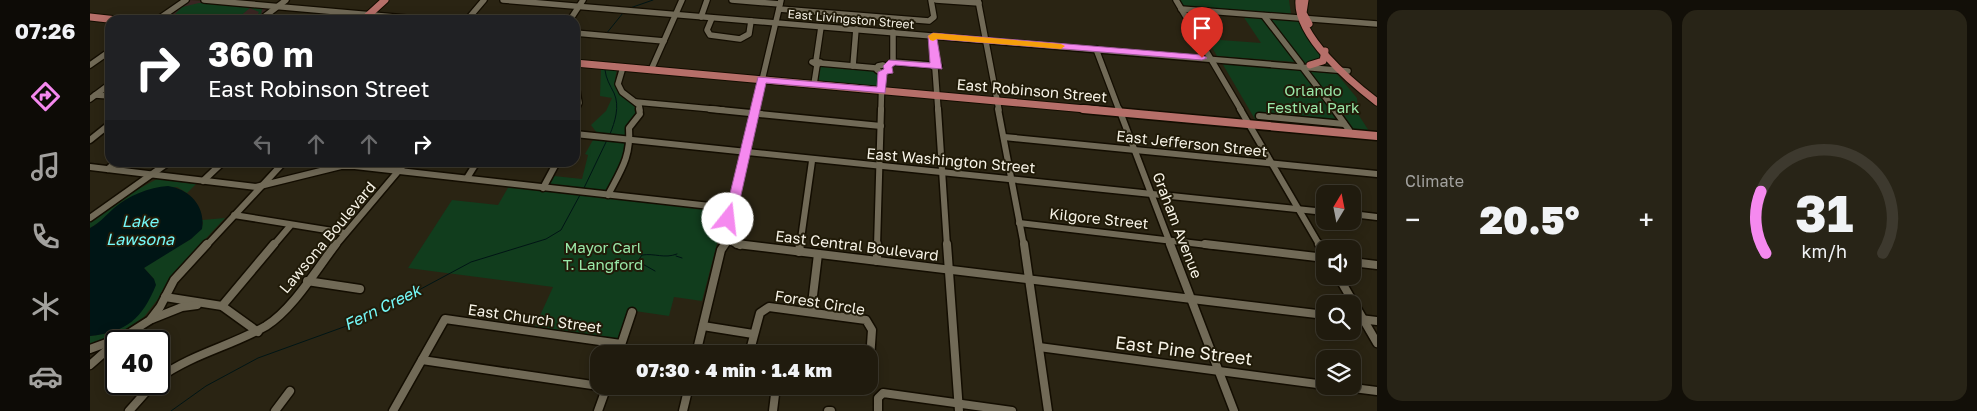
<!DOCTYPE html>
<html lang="en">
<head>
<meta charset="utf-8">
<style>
	:root { --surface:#201b0e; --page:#282417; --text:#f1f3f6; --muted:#a2a19e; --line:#3d392e; --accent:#f589ef }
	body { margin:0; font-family:"Golos Text",sans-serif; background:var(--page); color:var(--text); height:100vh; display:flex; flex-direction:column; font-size:19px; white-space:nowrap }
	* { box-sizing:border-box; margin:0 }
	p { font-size:16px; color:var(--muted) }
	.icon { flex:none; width:28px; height:28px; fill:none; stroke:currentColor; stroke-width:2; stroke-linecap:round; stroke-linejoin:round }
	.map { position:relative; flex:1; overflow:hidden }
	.side { display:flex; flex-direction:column; gap:10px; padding:10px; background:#120f08; width:600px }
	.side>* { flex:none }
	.banner { position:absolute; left:15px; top:15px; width:475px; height:152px; border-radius:15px; box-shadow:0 2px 12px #0003,0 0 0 1px var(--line); background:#202124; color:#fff; overflow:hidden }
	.needle { width:32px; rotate:10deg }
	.tools { position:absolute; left:1226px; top:185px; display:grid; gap:10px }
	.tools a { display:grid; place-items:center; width:45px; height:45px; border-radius:10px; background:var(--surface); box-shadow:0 2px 12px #0003,0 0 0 1px var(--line); font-size:25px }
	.speed { position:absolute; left:15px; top:330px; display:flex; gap:10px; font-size:25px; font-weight:700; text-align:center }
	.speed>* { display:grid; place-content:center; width:65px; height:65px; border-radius:50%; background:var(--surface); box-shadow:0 2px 12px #0003,0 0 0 1px var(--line); line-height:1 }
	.speed .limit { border:2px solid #111; border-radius:8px; background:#fff; color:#111 }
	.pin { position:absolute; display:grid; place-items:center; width:42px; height:42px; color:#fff; margin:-51px -21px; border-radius:50% 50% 50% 0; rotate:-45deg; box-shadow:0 0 5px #0007 }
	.pin .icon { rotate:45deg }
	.me { position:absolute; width:55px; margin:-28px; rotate:16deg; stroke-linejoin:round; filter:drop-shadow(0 0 4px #0008) }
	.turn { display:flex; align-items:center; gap:18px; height:105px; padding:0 20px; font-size:22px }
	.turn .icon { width:65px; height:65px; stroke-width:2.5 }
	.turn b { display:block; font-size:35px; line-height:42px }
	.lanes { display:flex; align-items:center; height:48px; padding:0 20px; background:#0003; justify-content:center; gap:25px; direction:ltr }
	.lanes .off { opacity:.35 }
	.big { font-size:38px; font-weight:800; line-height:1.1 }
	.side .card { flex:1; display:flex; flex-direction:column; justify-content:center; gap:8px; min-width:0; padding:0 18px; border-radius:15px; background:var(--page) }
	.side .dial { align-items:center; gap:0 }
	.dial svg { height:130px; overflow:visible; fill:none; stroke:var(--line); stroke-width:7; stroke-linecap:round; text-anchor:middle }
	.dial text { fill:var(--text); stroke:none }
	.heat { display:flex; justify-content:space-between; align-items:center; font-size:28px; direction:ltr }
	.side .tiles { flex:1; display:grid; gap:10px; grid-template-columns:repeat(2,1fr) }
	.trip { position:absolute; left:500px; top:345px; width:288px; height:50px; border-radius:15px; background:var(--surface); box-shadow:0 2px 12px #0003,0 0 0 1px var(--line); font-weight:800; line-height:50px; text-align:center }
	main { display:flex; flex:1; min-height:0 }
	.tab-bar { display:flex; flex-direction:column; width:90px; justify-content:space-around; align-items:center; background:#0d0b06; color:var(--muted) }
	.tab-bar .icon { width:35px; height:35px }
	.tab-bar .selected { color:var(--accent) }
	.tab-bar b { font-size:22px; color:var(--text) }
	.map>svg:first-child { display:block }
</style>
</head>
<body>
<main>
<nav class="tab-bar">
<b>07:26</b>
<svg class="icon selected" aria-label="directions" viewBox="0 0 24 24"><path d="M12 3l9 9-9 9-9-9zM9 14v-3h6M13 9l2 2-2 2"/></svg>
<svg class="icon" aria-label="music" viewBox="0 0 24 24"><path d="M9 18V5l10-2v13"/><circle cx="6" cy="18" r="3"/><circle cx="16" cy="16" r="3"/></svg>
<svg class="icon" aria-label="phone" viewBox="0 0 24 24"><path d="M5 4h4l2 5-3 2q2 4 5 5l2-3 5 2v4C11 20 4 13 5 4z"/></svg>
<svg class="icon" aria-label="climate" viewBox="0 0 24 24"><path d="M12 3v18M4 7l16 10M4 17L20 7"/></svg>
<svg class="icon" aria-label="car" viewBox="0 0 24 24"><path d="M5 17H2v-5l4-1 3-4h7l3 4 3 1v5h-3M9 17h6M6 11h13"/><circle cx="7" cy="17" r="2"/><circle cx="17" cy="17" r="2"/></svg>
</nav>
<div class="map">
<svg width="1287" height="411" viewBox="0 0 1287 411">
	<rect width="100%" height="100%" fill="#2a2413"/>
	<polygon fill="#3a2623" points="100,0 181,7 183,8 168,20 69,20"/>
	<g fill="#113d1d">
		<polygon points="1090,0 1199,0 1201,14 1093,6"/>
		<path d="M109,3H114L178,8L172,9L171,15L159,20L167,16L169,12L160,8C155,12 149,18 143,20C134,23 91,21 84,15L92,7Z"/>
		<polygon points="1153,16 1172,18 1205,62 1127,56 1117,39 1171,43"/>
		<polygon points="1178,18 1208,20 1233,51 1234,56 1221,64 1211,62"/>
		<polygon points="1132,63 1247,74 1267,98 1268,114 1279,131 1166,121"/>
		<polygon points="728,65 783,69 790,74 788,74 789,86 788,88 727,81"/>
		<path d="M511,68L527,69C520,96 536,92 547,110L536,132L537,144L531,164L515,191L459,184L464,176L492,179L498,155L495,154L507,133L501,125L516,111L522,98L510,96Z"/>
		<polygon points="67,179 106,184 97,193 87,187 50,194 33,201 13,220 0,228 0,221 35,196"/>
		<polygon points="419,186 628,211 634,217 612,301 584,297 579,316 538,310 527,340 444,329 463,287 318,268 362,200 408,205"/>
		<polygon points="135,218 79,278 68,299 54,317 29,334 0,346 0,336 20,333 64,279 54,268 57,264 101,239 113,224 112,220"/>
	</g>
	<path fill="#001515" d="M78,186C99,189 116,206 112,229L101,239L54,268L64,279L66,285C52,319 37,332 0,336V228C10,223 16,215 24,208C38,196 59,187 78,186Z"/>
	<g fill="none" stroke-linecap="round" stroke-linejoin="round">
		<g stroke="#001515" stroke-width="1">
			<polyline points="540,8 563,0"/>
			<polyline points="516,34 533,13"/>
			<path d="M515,70C516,79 520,85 524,93C530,106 525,122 520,134"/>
			<polyline points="494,188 517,140"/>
			<polyline points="586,256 592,258"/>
			<polyline points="549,262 565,271"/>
			<path d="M537,267L543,268L552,255C565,253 574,259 587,254"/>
			<polyline points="81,411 116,386 168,358 273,320 381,262 456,239 471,230 490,195"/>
		</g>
		<defs>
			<g id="minor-far2">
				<polyline points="114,0 339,20"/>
				<polyline points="413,0 1258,71"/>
				<polyline points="642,0 690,4"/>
				<polyline points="846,0 889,3"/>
				<polyline points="888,0 909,110"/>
				<polyline points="1086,0 1151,110"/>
				<polyline points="689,9 839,21 844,17 841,0"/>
				<polyline points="1091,9 1287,24"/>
				<polyline points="1174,16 1211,64"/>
				<polyline points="611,17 617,0"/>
				<polyline points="622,18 617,30 620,35 650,39 659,34 661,21"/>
				<polyline points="67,20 96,0"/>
				<polyline points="170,20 196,0"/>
				<polyline points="377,20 394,0"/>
				<polyline points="480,20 493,0"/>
				<polyline points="485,33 574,41"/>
				<polyline points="843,36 845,63"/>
				<polyline points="1006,49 1029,110"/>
				<polyline points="726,61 731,27"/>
				<polygon points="722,62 730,62 727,65"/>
				<polyline points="803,62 841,65"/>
				<polyline points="730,63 786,68"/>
				<polyline points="0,65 20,51"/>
				<polygon points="793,65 799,67 799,71 792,73 787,70 788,66"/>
				<polyline points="763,66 766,29"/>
				<polyline points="797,66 803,62 803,32"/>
				<polyline points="533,67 528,84 532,92 549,105 550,110"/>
				<polyline points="1213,68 1245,110"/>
				<polyline points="561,70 592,0"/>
				<polyline points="485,78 489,103 486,110"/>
				<polyline points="724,84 727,65"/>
				<polyline points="5,95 20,96"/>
				<polyline points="0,99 20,84"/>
				<polyline points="546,102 633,110"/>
				<polyline points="665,110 691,0"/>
				<polyline points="791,110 792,73"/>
				<polyline points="848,110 845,68 841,65 845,63 849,66"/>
			</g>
			<g id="minor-far1">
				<polyline points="620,109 791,126"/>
				<polyline points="848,109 857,246"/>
				<polyline points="908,109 934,246"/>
				<polyline points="1029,109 1081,246"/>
				<polyline points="1150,109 1230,246"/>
				<polyline points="1244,109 1259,130"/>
				<polyline points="485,112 486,109"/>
				<polyline points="1169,116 1254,124"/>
				<polyline points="485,134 1235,212"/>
				<polyline points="914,137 1287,174"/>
				<polyline points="0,140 20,124"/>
				<polyline points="0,167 166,187 251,166 265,166 629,207 638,215 636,231 638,240 650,246"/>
				<polyline points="18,169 26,162"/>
				<polyline points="377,178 387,162"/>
				<polyline points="113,181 133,162"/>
				<polyline points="453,188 467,162"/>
				<path d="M518,195C531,170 541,157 539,128L550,114L549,109"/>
				<polyline points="636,212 643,203 665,109"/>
				<polyline points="1262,214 1287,217"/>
				<polyline points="144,215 255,233"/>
				<polyline points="0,218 79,162"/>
				<polyline points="929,223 1126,246"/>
				<polyline points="116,246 194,162"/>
				<polyline points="183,246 200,226"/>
				<polyline points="245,246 316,162"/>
				<polyline points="634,246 638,240"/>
				<polyline points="710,246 722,161"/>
				<polyline points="787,246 791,109"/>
			</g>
			<g id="minor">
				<polyline points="647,244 1235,315"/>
				<polyline points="857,244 869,411"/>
				<polyline points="934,244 958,411"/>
				<polyline points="1080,244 1144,411"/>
				<polyline points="1115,244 1235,258"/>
				<polyline points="1229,244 1235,254"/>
				<polyline points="709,252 710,244"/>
				<polyline points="787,261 787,244"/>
				<polyline points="1262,262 1287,265"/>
				<polyline points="1248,276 1287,343"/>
				<polyline points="217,281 270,289"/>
				<polyline points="75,297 132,306 168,332"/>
				<polyline points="132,306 184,244"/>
				<polyline points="721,312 728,254"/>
				<polyline points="1262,318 1287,321"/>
				<polyline points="62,319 92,307 107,305"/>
				<polyline points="613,326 663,334"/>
				<polyline points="27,341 60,320 70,307 84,280 117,244"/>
				<polyline points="949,347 1235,385"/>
				<polyline points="0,349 30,338"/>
				<polyline points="528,354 542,312"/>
				<polyline points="606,354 631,250 635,244"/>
				<polyline points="659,354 670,313 679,307 776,320 782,330 779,374"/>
				<polyline points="332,360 509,386"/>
				<polyline points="0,365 26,342"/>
				<path d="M69,378C102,354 141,346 176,326C203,309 226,270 246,244"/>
				<polyline points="1248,386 1287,391"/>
				<polyline points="39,411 63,384"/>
				<polyline points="185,411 200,391"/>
				<polyline points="303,411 355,319 531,344"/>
				<polyline points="508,411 517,386"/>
				<polyline points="593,411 599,386"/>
				<polyline points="683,411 686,386"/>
				<polyline points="738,411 741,411"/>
				<polyline points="788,411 788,398 793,393 922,411"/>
			</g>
			<g id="major-far1">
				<path d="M1209,0C1206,36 1261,82 1287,102"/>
				<polyline points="1215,0 1213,13 1219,24"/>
				<polyline points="0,17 27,20"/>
				<polyline points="273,20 295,0"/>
				<polyline points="485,63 1007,110"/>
				<polyline points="1220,65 1233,61 1235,51"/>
			</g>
			<polyline id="major" points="993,109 1287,136"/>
		</defs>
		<use href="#minor-far2" stroke="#130d01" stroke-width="8"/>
		<use href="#minor-far1" stroke="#130d01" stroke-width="9"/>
		<use href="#minor" stroke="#130d01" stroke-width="11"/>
		<use href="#major-far1" stroke="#130d01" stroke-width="9"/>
		<use href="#major" stroke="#130d01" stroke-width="11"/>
		<use href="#minor-far2" stroke="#716a57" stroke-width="5.5"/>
		<use href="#minor-far1" stroke="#716a57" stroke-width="6"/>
		<use href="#minor" stroke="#716a57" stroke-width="8"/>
		<use href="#major-far1" stroke="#b66f69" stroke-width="7"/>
		<use href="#major" stroke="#b66f69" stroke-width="8"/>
	</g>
	<polygon fill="#f589ef" stroke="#9f599b" points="843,33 1112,55 1117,58 1112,60 847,39 852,69 805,65 802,67 803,73 797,74 795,93 676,83 649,204 642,212 644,219 642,222 634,222 630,212 638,202 668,77 787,87 788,72 794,69 793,66 799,60 840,63 838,36"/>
	<polygon fill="#f59e0b" points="843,33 971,44 975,46 971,49 847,39 843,41 840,40 838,36"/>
	<g text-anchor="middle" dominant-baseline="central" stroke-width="4" stroke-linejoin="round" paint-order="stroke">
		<g font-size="12" fill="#f7f3e7" stroke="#211b09">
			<text transform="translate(761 19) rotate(5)">East Livingston Street</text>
		</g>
		<g font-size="15" fill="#f7f3e7" stroke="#211b09">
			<text transform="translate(942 90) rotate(5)">East Robinson Street</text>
			<text transform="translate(1102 143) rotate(6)">East Jefferson Street</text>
			<text transform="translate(861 160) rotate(5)">East Washington Street</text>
			<text transform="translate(1009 218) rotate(6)">Kilgore Street</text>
			<text transform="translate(1088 225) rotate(69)">Graham Avenue</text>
			<text transform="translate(237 237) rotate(-50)">Lawsona Boulevard</text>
			<text transform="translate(767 245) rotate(7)">East Central Boulevard</text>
			<text transform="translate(730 302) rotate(9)">Forest Circle</text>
			<text transform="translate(445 318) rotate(8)">East Church Street</text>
		</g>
		<g font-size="15" fill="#9ae8a8" stroke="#211b09">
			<text x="1223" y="90">Orlando<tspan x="1223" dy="17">Festival Park</tspan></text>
			<text x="513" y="247">Mayor Carl<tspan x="513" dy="17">T. Langford</tspan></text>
		</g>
		<g font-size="16" font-style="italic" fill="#75f9f9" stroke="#211b09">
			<text x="50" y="221">Lake<tspan x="50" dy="18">Lawsona</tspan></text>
			<text transform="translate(292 307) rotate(-26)">Fern Creek</text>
		</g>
		<g font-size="18" fill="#f7f3e7" stroke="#211b09">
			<text transform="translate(1094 350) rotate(7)">East Pine Street</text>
		</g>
	</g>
</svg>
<div class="tools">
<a><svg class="needle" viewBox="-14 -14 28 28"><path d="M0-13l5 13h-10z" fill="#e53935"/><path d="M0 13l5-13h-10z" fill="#a2a19e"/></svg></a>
<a><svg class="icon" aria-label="sound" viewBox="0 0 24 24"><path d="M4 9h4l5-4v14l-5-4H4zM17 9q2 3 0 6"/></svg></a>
<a><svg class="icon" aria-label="search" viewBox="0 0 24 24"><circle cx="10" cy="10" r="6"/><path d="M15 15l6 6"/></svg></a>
<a><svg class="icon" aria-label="layers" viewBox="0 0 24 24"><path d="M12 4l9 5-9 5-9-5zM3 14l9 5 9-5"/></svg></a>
</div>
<div class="speed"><div class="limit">40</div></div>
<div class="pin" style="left:1112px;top:58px;background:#d93025"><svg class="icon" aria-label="arrive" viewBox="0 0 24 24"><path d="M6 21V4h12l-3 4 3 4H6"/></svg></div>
<svg class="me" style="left:638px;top:219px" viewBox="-20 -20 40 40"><circle r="19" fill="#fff"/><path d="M0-13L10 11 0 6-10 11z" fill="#f589ef"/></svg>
<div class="trip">07:30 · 4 min · 1.4 km</div>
<div class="banner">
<div class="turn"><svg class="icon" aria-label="right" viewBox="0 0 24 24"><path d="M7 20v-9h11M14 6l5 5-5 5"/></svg><div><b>360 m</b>East Robinson Street</div></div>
<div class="lanes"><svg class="icon off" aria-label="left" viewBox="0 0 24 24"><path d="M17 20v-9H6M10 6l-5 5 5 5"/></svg><svg class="icon off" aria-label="ahead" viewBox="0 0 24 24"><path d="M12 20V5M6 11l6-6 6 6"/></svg><svg class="icon off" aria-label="ahead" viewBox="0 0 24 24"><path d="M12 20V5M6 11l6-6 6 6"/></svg><svg class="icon" aria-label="right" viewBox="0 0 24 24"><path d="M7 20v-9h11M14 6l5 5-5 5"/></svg></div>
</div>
</div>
<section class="side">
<div class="tiles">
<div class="card"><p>Climate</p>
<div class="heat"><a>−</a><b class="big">20.5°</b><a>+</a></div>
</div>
<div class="card dial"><svg viewBox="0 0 100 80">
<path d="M14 69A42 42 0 1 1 86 69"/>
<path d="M14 69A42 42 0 0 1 11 31" stroke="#f589ef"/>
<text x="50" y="56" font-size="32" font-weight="700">31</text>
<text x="50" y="72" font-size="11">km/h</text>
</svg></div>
</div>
</section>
</main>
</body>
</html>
